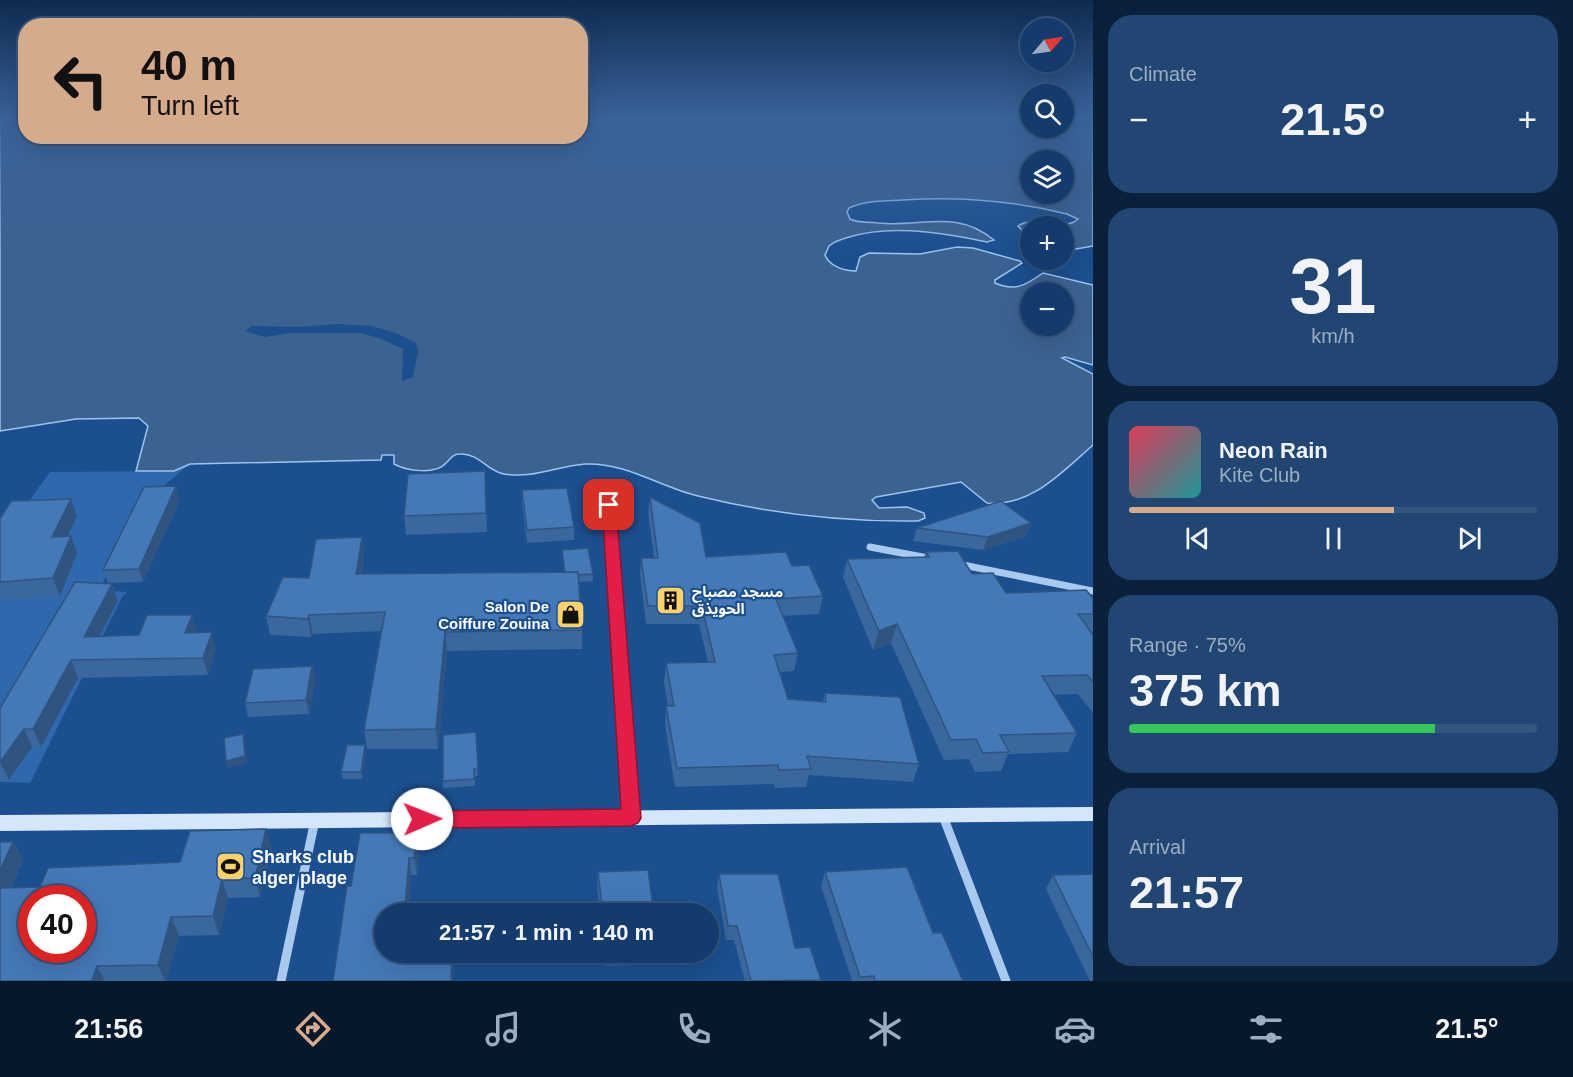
<!DOCTYPE html>
<html lang="en">
<head>
<meta charset="utf-8">
<style>
	:root { --surface:#143b6b; --page:#214673; --text:#f1f3f6; --muted:#9dadc1; --line:#33557e; --accent:#d6ab8b }
	body { margin:0; font-family:Helvetica,"Noto Sans Arabic",sans-serif; background:var(--page); color:var(--text); height:100vh; display:flex; flex-direction:column; font-size:22px; white-space:nowrap }
	* { box-sizing:border-box; margin:0 }
	p { font-size:20px; color:var(--muted) }
	.icon { flex:none; width:33px; height:33px; fill:none; stroke:currentColor; stroke-width:2; stroke-linecap:round; stroke-linejoin:round }
	.map { position:relative; flex:1; overflow:hidden }
	.side { display:flex; flex-direction:column; gap:15px; padding:15px; background:#0b203b; width:480px }
	.side>* { flex:none }
	.top-card { position:absolute; left:18px; top:18px; width:570px; height:126px; border-radius:24px; box-shadow:0 6px 24px #0002,0 0 0 2px var(--line); background:#d6ab8b; color:#111; overflow:hidden }
	.needle { width:39px; rotate:61deg }
	.controls { position:absolute; left:1020px; top:18px; display:grid; gap:12px }
	.controls a { display:grid; place-items:center; width:54px; height:54px; border-radius:50%; background:var(--surface); box-shadow:0 6px 24px #0002,0 0 0 2px var(--line); font-size:30px }
	.speed { position:absolute; left:18px; top:885px; display:flex; gap:12px; font-size:30px; font-weight:700; text-align:center }
	.speed>* { display:grid; place-content:center; width:78px; height:78px; border-radius:50%; background:var(--surface); box-shadow:0 6px 24px #0002,0 0 0 2px var(--line); line-height:1 }
	.speed .limit { border:9px solid #d22; background:#fff; color:#111 }
	.pin { position:absolute; display:grid; place-items:center; width:51px; height:51px; color:#fff; margin:-26px; border-radius:12px; box-shadow:0 3px 9px #0006 }
	.me { position:absolute; width:66px; margin:-33px; rotate:89deg; stroke-linejoin:round; filter:drop-shadow(0 0 4px #0008) }
	.turn { display:flex; align-items:center; gap:21px; height:126px; padding:0 24px; font-size:27px }
	.turn .icon { width:78px; height:78px; stroke-width:2.5 }
	.turn b { display:block; font-size:42px; line-height:51px }
	.big { font-size:45px; font-weight:800; line-height:1.1 }
	.side .widget { flex:1; display:flex; flex-direction:column; justify-content:center; gap:9px; min-width:0; padding:0 21px; border-radius:24px; background:var(--page) }
	.side .dial { align-items:center; gap:0 }
	.dial b { font-size:78px; line-height:1 }
	.song { display:flex; align-items:center; gap:18px }
	.cover { width:72px; height:72px; border-radius:9px; background:linear-gradient(135deg,hsl(350 70% 55%),hsl(180 70% 35%)) }
	.played { height:6px; border-radius:3px; background:linear-gradient(90deg,var(--accent) 65%,var(--line) 65%) }
	.keys { display:flex; justify-content:space-around; direction:ltr }
	.heat { display:flex; justify-content:space-between; align-items:center; font-size:33px; direction:ltr }
	.charge { height:9px; border-radius:4px; background:linear-gradient(90deg,#34c759 75%,var(--line) 0) }
	.trip { position:absolute; left:374px; top:903px; width:345px; height:60px; border-radius:30px; background:var(--surface); box-shadow:0 6px 24px #0002,0 0 0 2px var(--line); font-weight:800; line-height:60px; text-align:center }
	.tabs { display:flex; height:96px; justify-content:space-around; align-items:center; background:#08182b; color:var(--muted) }
	.tabs .icon { width:42px; height:42px }
	.tabs .selected { color:var(--accent) }
	.tabs b { font-size:27px; color:var(--text) }
	main { display:flex; flex:1; min-height:0 }
	.map>svg:first-child { display:block }
</style>
</head>
<body>
<main>
<div class="map">
<svg width="1093" height="981" viewBox="0 0 1093 981">
	<rect width="100%" height="100%" fill="#1b4f8f"/>
	<polygon fill="#2e69ad" points="190,464 145,501 99,590 127,592 122,597 30,783 0,782 0,541 50,472 174,471"/>
	<path fill="#3c6290" stroke="#9cc4f0" stroke-width="1.5" fill-rule="evenodd" d="M0,118H25L26,136H580L581,118H1030V128H1064V118H1093V246L1064,251V226H1030V239L1018,226C1035,214 1063,233 1078,219L1067,214C1011,200 960,196 903,200C884,201 866,200 849,208L847,212L850,219C860,224 868,221 878,223C921,228 955,208 994,240L987,242C939,232 882,222 835,242L829,246L825,255C829,266 844,271 856,271L860,257L869,253L920,254L957,247L973,248L1020,261L1022,263L995,280V283C1015,292 1026,285 1043,273L1093,285V365L1065,357L1062,358L1093,374V445C1062,472 1031,507 987,503L961,482L876,497L872,500L879,508L907,507L924,513L925,518L918,521C844,522 771,514 698,496C660,487 625,462 585,464C557,466 533,479 504,474C487,471 479,453 460,454C452,454 452,458 446,463C436,475 406,471 394,464V455H382L381,460L190,464L174,471H136L148,426L139,418L76,419L0,431ZM1030,160H1064V194H1030ZM1030,292H1064V326H1030Z"/>
	<polygon fill="#1b4f8f" points="337,324 371,326 396,333 416,343 418,352 413,377 402,381 403,349 379,338 360,333 291,333 265,337 245,331 252,326 298,327"/>
	<g fill="none" stroke-linecap="round" stroke-linejoin="round">
		<g stroke="#a9c9ee" stroke-width="7">
			<polyline points="609,505 624,714"/>
			<polyline points="870,547 928,558"/>
			<polyline points="958,564 1093,591"/>
		</g>
		<g stroke="#a9c9ee" stroke-width="9">
			<polyline points="624,713 631,818"/>
			<polyline points="943,816 1006,981"/>
			<polyline points="281,981 315,820"/>
		</g>
		<polygon fill="#d6e6fa" fill-rule="evenodd" points="1093,807 1093,821 0,831 0,815"/>
	</g>
	<g fill="#3a679d">
		<polygon points="485,471 487,532 406,535 404,516"/>
		<polygon points="522,490 574,527 574,540 527,543 522,503"/>
		<polygon points="650,497 706,557 792,566 823,596 819,614 783,616 798,653 794,671 780,672 788,699 823,701 825,693 919,764 913,782 809,775 806,787 775,788 774,784 675,787 665,725 666,706 668,706 664,682 666,663 708,662 699,624 646,624 640,575 641,558 654,558 648,514"/>
		<polygon points="180,499 143,582 108,583 103,570"/>
		<polygon points="77,516 68,536 71,536 77,553 60,596 0,600 0,519"/>
		<polygon points="1031,523 1026,536 983,550 913,541 917,528"/>
		<polygon points="362,537 364,555 362,574 564,572 562,550 593,574 593,581 579,582 582,630 582,649 447,651 438,749 367,749 364,730 382,631 313,634 311,637 270,635 266,616 309,578"/>
		<polygon points="926,552 972,574 1006,593 1093,598 1093,632 1091,632 1093,635 1093,713 1078,694 1053,695 1077,733 1068,752 1008,754 1001,771 975,772 969,759 944,760 891,643 873,650 843,577 847,559 924,557"/>
		<polygon points="112,584 118,601 100,636 139,635 192,615 197,633 216,649 208,675 78,678 41,747 32,747 9,780 0,779 0,708"/>
		<polygon points="312,666 315,680 309,714 248,717 245,703"/>
		<polygon points="476,732 478,776 475,776 475,786 443,788 443,781"/>
		<polygon points="366,752 362,779 343,779 341,772"/>
		<polygon points="360,833 417,833 419,850 417,875 411,875 409,908 454,906 455,914 384,914 384,952 454,952 453,981 333,981 347,886 351,886"/>
		<polygon points="13,842 23,860 11,888 40,887 180,862 272,848 260,897 228,898 219,935 179,936 166,981 0,981"/>
		<polygon points="598,872 654,914 600,914 597,886"/>
		<polygon points="825,872 933,933 963,981 852,981 821,886"/>
		<polygon points="719,874 795,948 821,981 745,981 734,940 726,940 717,888"/>
		<polygon points="1093,874 1093,981 1090,981 1046,889 1053,875"/>
		<polygon points="604,952 659,952 657,964 606,966"/>
	</g>
	<g fill="#305480">
		<polygon points="176,486 180,499 143,582 139,569"/>
		<polygon points="71,499 77,516 59,555 52,537"/>
		<polygon points="1031,523 1026,536 983,550 988,537"/>
		<polygon points="71,536 77,553 60,596 53,578"/>
		<polygon points="362,537 364,555 359,593 356,574"/>
		<polygon points="112,584 118,601 90,654 84,637"/>
		<polygon points="192,615 197,632 190,650 185,633"/>
		<polygon points="309,615 313,634 311,637 308,619"/>
		<polygon points="897,624 891,643 873,650 879,631"/>
		<polygon points="212,632 216,649 208,675 203,658"/>
		<polygon points="445,632 447,651 438,749 436,729"/>
		<polygon points="71,660 78,678 41,747 33,729"/>
		<polygon points="312,666 315,680 309,714 306,700"/>
		<polygon points="24,729 32,747 9,780 0,762"/>
		<polygon points="243,734 245,741 247,763 228,768 226,761"/>
		<polygon points="365,745 366,752 362,779 361,772"/>
		<polygon points="266,829 272,848 260,897 255,878"/>
		<polygon points="417,833 419,850 417,875 414,858"/>
		<polygon points="13,842 23,860 2,907 0,903 0,870"/>
		<polygon points="409,858 411,875 409,914 405,908"/>
		<polygon points="222,879 228,898 219,935 213,916"/>
		<polygon points="171,917 179,936 166,981 165,981 158,965"/>
		<polygon points="452,952 454,952 453,981 451,981"/>
		<polygon points="97,966 105,981 92,981"/>
	</g>
	<g fill="#4478b7" stroke="#305480" stroke-width="1.5" fill-rule="evenodd">
		<polygon points="485,471 486,513 404,516 408,474"/>
		<polygon points="176,486 139,569 103,570 144,487"/>
		<polygon points="567,488 574,527 527,530 522,490"/>
		<polygon points="650,497 700,523 706,557 786,552 792,566 809,565 823,596 776,599 798,653 774,655 788,699 826,702 825,693 900,697 919,764 807,756 811,769 779,770 778,765 677,768 666,706 674,706 666,663 715,662 702,606 648,606 641,558 658,558"/>
		<polygon points="71,499 52,537 71,536 53,578 0,582 0,519 11,501"/>
		<polygon points="1001,501 1031,523 988,537 917,528"/>
		<polygon points="362,537 356,574 578,572 582,630 445,632 436,729 364,730 385,612 309,615 308,619 266,616 283,577 309,578 316,539"/>
		<polygon points="588,548 593,574 579,575 578,572 565,572 562,550"/>
		<polygon points="958,551 972,574 993,573 1006,593 1086,590 1093,598 1093,614 1078,614 1093,635 1093,682 1087,675 1042,676 1077,733 1000,735 1009,752 983,753 976,739 951,740 897,624 879,631 847,559 929,557 926,552"/>
		<polygon points="75,582 112,584 84,637 139,635 147,615 192,615 185,633 212,632 203,658 71,660 33,729 24,729 0,762 0,708"/>
		<polygon points="312,666 306,700 245,703 253,669"/>
		<polygon points="476,732 478,769 474,769 474,779 443,781 443,735"/>
		<polygon points="243,734 245,756 226,761 224,738"/>
		<polygon points="347,745 365,745 361,772 341,772"/>
		<path d="M266,829L255,878L222,879L213,916L171,917L158,965L97,966L92,981H0V888L40,887L48,868L180,862L190,831ZM32,898H82V950H32Z"/>
		<polygon points="360,833 417,833 414,858 409,858 405,908 454,906 454,914 384,914 384,952 452,952 451,981 333,981 347,886 351,886"/>
		<polygon points="0,842 13,842 0,870"/>
		<polygon points="907,867 933,933 942,933 963,981 875,981 874,976 860,977 825,872"/>
		<polygon points="648,870 654,914 603,914 598,872"/>
		<polygon points="719,874 778,874 795,948 810,947 821,980 751,981 737,926 728,926"/>
		<polygon points="1093,874 1093,957 1053,875"/>
	</g>
	<linearGradient id="sky" x2="0" y2="1"><stop stop-color="#0f2b4f"/><stop offset="0.46" stop-color="#39639b"/><stop offset="1" stop-color="#39639b" stop-opacity="0"/></linearGradient>
	<rect width="1093" height="255" fill="url(#sky)"/>
	<polygon fill="#e11d48" stroke="#92132f" stroke-width="1.5" points="609,500 616,505 641,818 638,823 631,826 422,828 415,825 412,819 415,813 422,811 621,809 602,505"/>
	<defs>
		<symbol id="building-square" viewBox="-11 -11 22 22"><rect x="-9" y="-9" width="18" height="18" rx="4" fill="#ffd166" stroke="#1b4f8f"/><path d="M-4-6H4V6H1V3H-1V6H-4ZM-2.5-4.3h1.7v1.8h-1.7ZM.8-4.3h1.7v1.8H.8ZM-2.5-1h1.7V.8h-1.7ZM.8-1h1.7V.8H.8Z" fill="#111"/></symbol>
		<symbol id="shop-square" viewBox="-11 -11 22 22"><rect x="-9" y="-9" width="18" height="18" rx="4" fill="#ffd166" stroke="#1b4f8f"/><path d="M-5-2.5h2.3a2.7 3.5 0 0 1 5.4 0H5L5.5 6h-11ZM-1.5-2.5h3a1.5 2.3 0 0 0-3 0Z" fill="#111"/></symbol>
		<symbol id="stadium-square" viewBox="-11 -11 22 22"><rect x="-9" y="-9" width="18" height="18" rx="4" fill="#ffd166" stroke="#1b4f8f"/><path d="M0-5a6.5 5 0 1 0 0 10a6.5 5 0 1 0 0-10ZM-3.5-1.8h7v3.6h-7Z" fill="#111"/></symbol>
	</defs>
	<g fill-rule="evenodd">
		<use href="#building-square" x="654" y="584" width="33" height="33"/>
		<use href="#shop-square" x="554" y="598" width="33" height="33"/>
		<use href="#stadium-square" x="214" y="850" width="33" height="33"/>
	</g>
	<g text-anchor="middle" dominant-baseline="central" stroke-width="4.5" stroke-linejoin="round" paint-order="stroke">
		<g font-size="15" font-weight="bold" fill="#fff" stroke="#1b4f8f" text-anchor="start">
			<text x="692" y="591">مسجد مصباح<tspan x="692" dy="17">الحويذق</tspan></text>
			<text x="549" y="606" text-anchor="end">Salon De<tspan x="549" dy="17">Coiffure Zouina</tspan></text>
		</g>
		<g font-size="18" font-weight="bold" fill="#fff" stroke="#1b4f8f" text-anchor="start">
			<text x="252" y="857">Sharks club<tspan x="252" dy="21">alger plage</tspan></text>
		</g>
	</g>
</svg>
<div class="controls">
<a><svg class="needle" viewBox="-14 -14 28 28"><path d="M0-13l5 13h-10z" fill="#e53935"/><path d="M0 13l5-13h-10z" fill="#9dadc1"/></svg></a>
<a><svg class="icon" aria-label="search" viewBox="0 0 24 24"><circle cx="10" cy="10" r="6"/><path d="M15 15l6 6"/></svg></a>
<a><svg class="icon" aria-label="layers" viewBox="0 0 24 24"><path d="M12 4l9 5-9 5-9-5zM3 14l9 5 9-5"/></svg></a>
<a>+</a>
<a>−</a>
</div>
<div class="speed"><div class="limit">40</div></div>
<div class="pin" style="left:609px;top:505px;background:#d93025"><svg class="icon" aria-label="arrive" viewBox="0 0 24 24"><path d="M6 21V4h12l-3 4 3 4H6"/></svg></div>
<svg class="me" style="left:422px;top:819px" viewBox="-20 -20 40 40"><circle r="19" fill="#fff"/><path d="M0-13L10 11 0 6-10 11z" fill="#e11d48"/></svg>
<div class="trip">21:57 · 1 min · 140 m</div>
<div class="top-card">
<div class="turn"><svg class="icon" aria-label="left" viewBox="0 0 24 24"><path d="M17 20v-9H6M10 6l-5 5 5 5"/></svg><div><b>40 m</b>Turn left</div></div>
</div>
</div>
<section class="side">
<div class="widget"><p>Climate</p>
<div class="heat"><a>−</a><b class="big">21.5°</b><a>+</a></div>
</div>
<div class="widget dial"><b>31</b><p>km/h</p></div>
<div class="widget">
<div class="song"><i class="cover"></i><div><b>Neon Rain</b><p>Kite Club</p></div></div>
<div class="played"></div>
<div class="keys"><svg class="icon" aria-label="previous" viewBox="0 0 24 24"><path d="M18 5L8 12l10 7zM5 5v14"/></svg><svg class="icon" aria-label="pause" viewBox="0 0 24 24"><path d="M8 5v14M16 5v14"/></svg><svg class="icon" aria-label="next" viewBox="0 0 24 24"><path d="M6 5l10 7-10 7zM19 5v14"/></svg></div>
</div>
<div class="widget"><p>Range · 75%</p><b class="big">375 km</b><div class="charge"></div></div>
<div class="widget"><p>Arrival</p><b class="big">21:57</b></div>
</section>
</main>
<nav class="tabs">
<b>21:56</b>
<svg class="icon selected" aria-label="directions" viewBox="0 0 24 24"><path d="M12 3l9 9-9 9-9-9zM9 14v-3h6M13 9l2 2-2 2"/></svg>
<svg class="icon" aria-label="music" viewBox="0 0 24 24"><path d="M9 18V5l10-2v13"/><circle cx="6" cy="18" r="3"/><circle cx="16" cy="16" r="3"/></svg>
<svg class="icon" aria-label="phone" viewBox="0 0 24 24"><path d="M5 4h4l2 5-3 2q2 4 5 5l2-3 5 2v4C11 20 4 13 5 4z"/></svg>
<svg class="icon" aria-label="climate" viewBox="0 0 24 24"><path d="M12 3v18M4 7l16 10M4 17L20 7"/></svg>
<svg class="icon" aria-label="car" viewBox="0 0 24 24"><path d="M5 17H2v-5l4-1 3-4h7l3 4 3 1v5h-3M9 17h6M6 11h13"/><circle cx="7" cy="17" r="2"/><circle cx="17" cy="17" r="2"/></svg>
<svg class="icon" aria-label="filters" viewBox="0 0 24 24"><path d="M4 7h16M4 17h16"/><circle cx="9" cy="7" r="2"/><circle cx="15" cy="17" r="2"/></svg>
<b>21.5°</b>
</nav>
</body>
</html>
